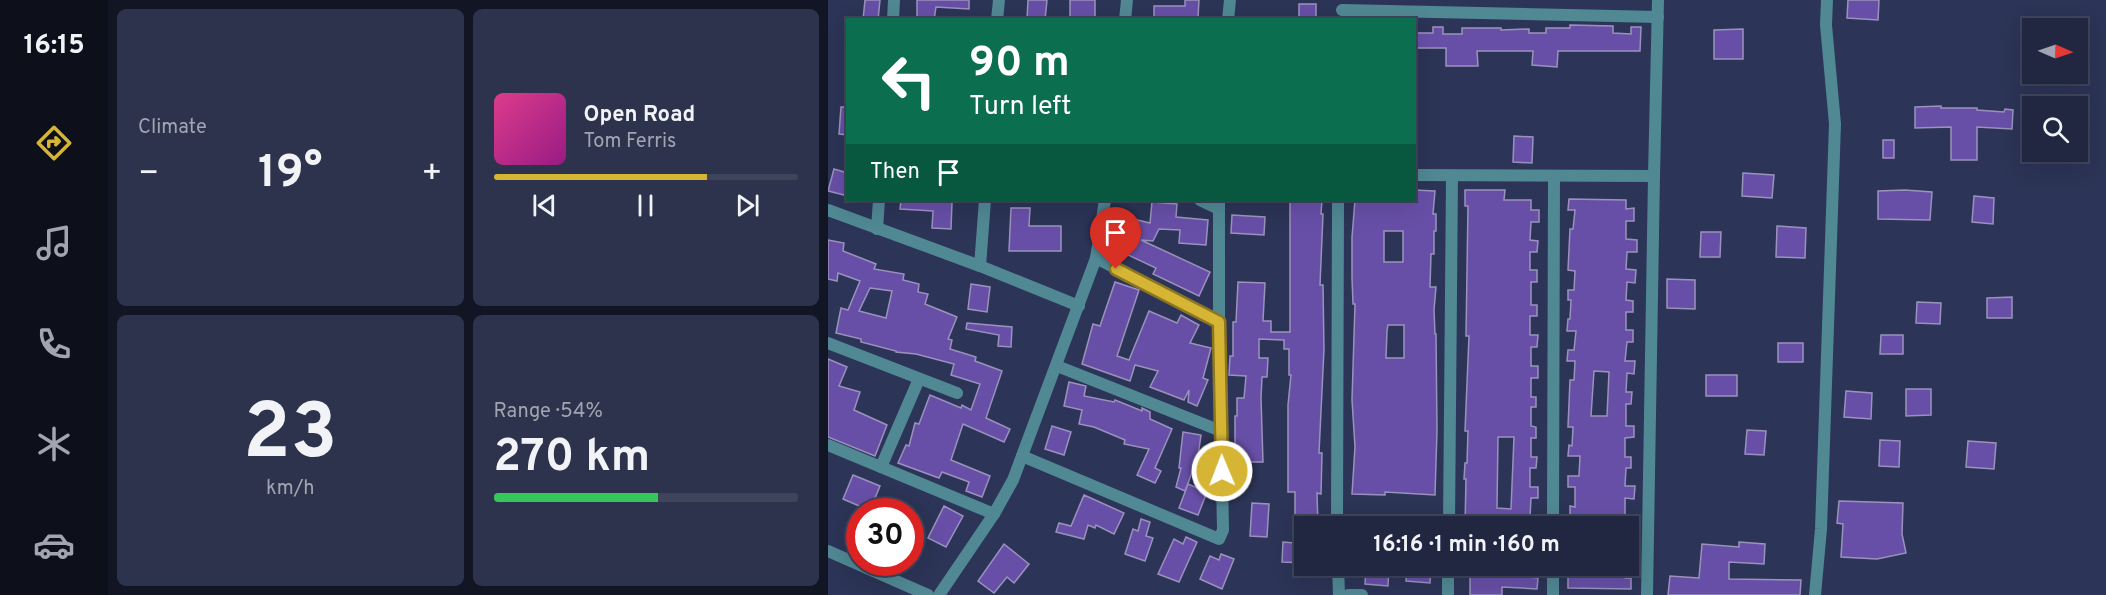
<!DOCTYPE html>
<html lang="en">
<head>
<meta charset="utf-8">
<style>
	:root { --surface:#212741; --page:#2d334c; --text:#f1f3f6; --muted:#a2a5b1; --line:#3e445a; --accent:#d6b534 }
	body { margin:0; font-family:Overpass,sans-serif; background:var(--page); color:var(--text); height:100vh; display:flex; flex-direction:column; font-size:22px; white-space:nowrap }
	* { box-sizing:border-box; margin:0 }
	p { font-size:20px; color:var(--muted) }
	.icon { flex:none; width:33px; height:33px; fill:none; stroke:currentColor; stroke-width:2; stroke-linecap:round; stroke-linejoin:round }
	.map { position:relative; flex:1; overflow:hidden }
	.side { display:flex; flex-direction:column; gap:9px; padding:9px; background:#121524; width:720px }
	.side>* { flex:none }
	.guide { position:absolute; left:18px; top:18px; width:570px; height:183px; border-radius:0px; box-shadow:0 6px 24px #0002,0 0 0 2px var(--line); background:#0b6e4f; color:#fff; overflow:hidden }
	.needle { width:39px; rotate:92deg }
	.buttons { position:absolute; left:1194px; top:18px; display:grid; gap:12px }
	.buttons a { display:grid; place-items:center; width:66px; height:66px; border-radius:0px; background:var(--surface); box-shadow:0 6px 24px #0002,0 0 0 2px var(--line); font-size:30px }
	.speed { position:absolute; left:18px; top:498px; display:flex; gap:12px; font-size:30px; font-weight:700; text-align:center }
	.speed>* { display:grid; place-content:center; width:78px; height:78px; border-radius:50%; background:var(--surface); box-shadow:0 6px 24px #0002,0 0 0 2px var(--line); line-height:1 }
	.speed .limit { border:9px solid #d22; background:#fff; color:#111 }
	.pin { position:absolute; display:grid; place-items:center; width:51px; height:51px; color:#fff; margin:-62px -26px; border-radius:50% 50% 50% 0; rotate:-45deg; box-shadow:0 0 6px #0007 }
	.pin .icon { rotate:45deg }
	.me { position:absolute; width:66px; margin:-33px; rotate:359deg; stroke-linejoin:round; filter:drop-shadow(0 0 4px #0008) }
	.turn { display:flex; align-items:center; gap:21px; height:126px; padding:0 24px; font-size:27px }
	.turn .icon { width:78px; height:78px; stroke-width:2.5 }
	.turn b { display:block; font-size:42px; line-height:51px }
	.then { display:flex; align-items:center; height:57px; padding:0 24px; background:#0003; gap:12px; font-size:22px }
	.big { font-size:45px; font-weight:700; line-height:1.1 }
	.side .card { flex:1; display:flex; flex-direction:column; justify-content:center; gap:9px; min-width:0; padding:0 21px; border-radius:9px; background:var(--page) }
	.side .dial { align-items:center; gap:0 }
	.dial b { font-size:78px; line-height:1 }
	.song { display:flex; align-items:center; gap:18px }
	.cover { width:72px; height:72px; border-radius:9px; background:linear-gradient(135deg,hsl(330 70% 55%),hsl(310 70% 35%)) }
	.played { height:6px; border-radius:3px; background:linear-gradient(90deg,var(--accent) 70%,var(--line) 70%) }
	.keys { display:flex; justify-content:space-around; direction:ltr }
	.heat { display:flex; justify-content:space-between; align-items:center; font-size:33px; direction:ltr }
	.charge { height:9px; border-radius:4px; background:linear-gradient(90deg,#34c759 54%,var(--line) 0) }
	.side .tiles { flex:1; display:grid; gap:9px; grid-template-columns:repeat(2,1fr) }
	.trip { position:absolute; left:466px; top:516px; width:345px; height:60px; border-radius:0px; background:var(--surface); box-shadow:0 6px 24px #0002,0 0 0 2px var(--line); font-weight:700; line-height:60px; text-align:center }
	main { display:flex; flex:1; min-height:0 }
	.tabs { display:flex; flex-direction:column; width:108px; justify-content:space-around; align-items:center; background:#0d101a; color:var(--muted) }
	.tabs .icon { width:42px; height:42px }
	.tabs .on { color:var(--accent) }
	.tabs b { font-size:27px; color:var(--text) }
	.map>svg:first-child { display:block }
</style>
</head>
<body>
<main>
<nav class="tabs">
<b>16:15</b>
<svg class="icon on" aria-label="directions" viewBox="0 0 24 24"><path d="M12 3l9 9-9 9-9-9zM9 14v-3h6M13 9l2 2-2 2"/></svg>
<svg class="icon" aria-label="music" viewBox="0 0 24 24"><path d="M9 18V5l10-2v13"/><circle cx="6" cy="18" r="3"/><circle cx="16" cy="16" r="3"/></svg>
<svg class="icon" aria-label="phone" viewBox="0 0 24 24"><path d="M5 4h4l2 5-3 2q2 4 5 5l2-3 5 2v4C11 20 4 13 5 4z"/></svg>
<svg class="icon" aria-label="climate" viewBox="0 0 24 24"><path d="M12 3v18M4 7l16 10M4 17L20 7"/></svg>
<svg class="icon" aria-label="car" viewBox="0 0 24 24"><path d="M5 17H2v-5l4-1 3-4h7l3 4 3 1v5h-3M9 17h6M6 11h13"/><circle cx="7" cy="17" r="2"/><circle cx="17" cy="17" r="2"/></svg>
</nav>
<section class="side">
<div class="tiles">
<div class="card"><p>Climate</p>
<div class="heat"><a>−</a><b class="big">19°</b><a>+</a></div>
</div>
<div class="card">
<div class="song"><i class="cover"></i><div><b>Open Road</b><p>Tom Ferris</p></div></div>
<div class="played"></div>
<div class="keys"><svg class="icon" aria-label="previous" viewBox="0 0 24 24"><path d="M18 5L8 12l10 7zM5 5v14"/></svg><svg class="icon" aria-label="pause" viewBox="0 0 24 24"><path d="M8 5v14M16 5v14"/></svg><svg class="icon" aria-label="next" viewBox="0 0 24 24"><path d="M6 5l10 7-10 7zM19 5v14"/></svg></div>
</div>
<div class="card dial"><b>23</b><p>km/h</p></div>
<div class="card"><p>Range · 54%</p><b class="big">270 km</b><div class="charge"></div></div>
</div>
</section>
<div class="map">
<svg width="1278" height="595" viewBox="0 0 1278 595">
	<rect width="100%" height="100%" fill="#2c3457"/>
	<g fill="#674fa7" stroke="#9a92bd" stroke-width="1.5" fill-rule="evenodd">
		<polygon points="37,0 52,0 50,20 35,20"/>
		<polygon points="89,0 141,0 141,9 108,7 106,20 89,20"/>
		<polygon points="200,0 219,0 217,20 199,20"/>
		<rect x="242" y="0" width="25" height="20"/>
		<polygon points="357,0 371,0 370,18 326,20 326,6 357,6"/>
		<polygon points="1020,0 1051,0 1050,20 1019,18"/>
		<rect x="471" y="4" width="17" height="16"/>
		<polygon points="742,25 785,26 785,33 803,34 803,27 813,27 812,51 730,51 729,67 704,65 705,51 649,51 650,66 618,66 618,48 586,48 586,33 605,33 605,27 615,27 615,34 634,34 634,28 673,28 673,30 701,29 701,33 718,33 718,28 742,28"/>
		<polygon points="915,29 915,59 886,59 886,30"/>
		<polygon points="1113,106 1113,108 1149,108 1149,110 1176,112 1177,109 1185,110 1184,129 1149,127 1149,160 1123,160 1123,127 1087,128 1087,107"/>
		<polygon points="13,107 20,107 20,135 11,134"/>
		<polygon points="686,136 705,137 704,163 685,162"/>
		<rect x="1055" y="140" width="11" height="18"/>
		<polygon points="6,169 20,173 20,196 0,191"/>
		<polygon points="915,173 946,175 944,198 914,196"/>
		<path d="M586,190L607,191L605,214H608V231H606V254H603L602,287H608L606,310L607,334H608L609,430L607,495L557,492V495L524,494L527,447L524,400L527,304H525L524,278V237L527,200H586ZM556,231H575V262H556ZM560,325H576V358H558L559,331Z"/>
		<path d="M637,190H677L676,200H703V210H711V222H703L702,240L710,241L709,252H702V270H709V282H703V305H709V316H702V335H710L709,347H703V366H710V378H703V397H708V407H703V426L708,427V438H703V457H709L708,468H702V487H710V498H703L702,517H708V526H637L638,479H636L637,463H639L640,431H637L641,336H638L640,206H637ZM670,437H686L683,509L669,508Z"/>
		<polygon points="1077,190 1104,192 1102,220 1050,219 1050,191"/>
		<polygon points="1146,196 1166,198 1165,224 1144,222"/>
		<path d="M741,199L798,200V209L806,208V221H798V239L809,240V252H799L798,269L808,270L807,283L799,282L798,300L805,301V312H798V330H805V342H799L797,361H807L806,374L799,373L798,392H804L803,404H798V426H806V437L797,438V457H803V468H798L797,486H807L806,499L797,498V518H803V526H742V506L747,507V487H740V476H751L752,456H740L741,445L744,446L745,427H740L742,380H746L747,361H739L740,350H746L748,331H739L740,319H742L743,300H740V290H746L747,271L740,270L742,229H745L747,210H740ZM766,371L781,372L779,416H763Z"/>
		<polygon points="73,200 124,202 123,229 104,228 105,211 72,209"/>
		<polygon points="462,200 494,200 493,214 495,214 492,285 495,285 496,349 491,453 494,453 493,494 489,493 490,526 477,526 477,563 454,562 455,542 467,543 467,492 460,492 460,405 463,375 461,375 461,349 456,349 456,340 431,339 431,358 440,358 439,377 434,377 433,398 435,462 407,462 407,416 409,416 409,398 416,398 418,376 401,375 402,356 405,356 405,322 408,322 410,282 437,283 435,321 443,321 443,332 462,332"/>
		<polygon points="324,202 349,204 348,217 380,220 378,245 351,243 352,230 331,229 325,241 313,240 382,272 371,296 325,274 328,268 298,254 307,236 289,231 293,216 322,223"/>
		<polygon points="183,208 202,208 201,226 233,226 233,251 181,251"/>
		<polygon points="404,215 437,217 436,235 403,233"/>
		<polygon points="949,226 978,228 977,258 948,257"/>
		<polygon points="873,232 893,232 892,257 872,257"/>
		<path d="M0,240L16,243L15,251L48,264L46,269L76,274L75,280L91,284L90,292L100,294L97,304L129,317L120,339L124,340L122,349L148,357L147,361L174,371L158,418L182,429L176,442L135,424L123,460L162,476L154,497L138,491L141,482L114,472L111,478L70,463L78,445L81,446L87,423L91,424L102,395L133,408L134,405L143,410L152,384L123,375L126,364L88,354L68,352V351L33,342V339L8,333L13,308L20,310L32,281L10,273L9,281L0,279ZM42,288L64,291L58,318L31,311Z"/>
		<polygon points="839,279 867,280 867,309 839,308"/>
		<polygon points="287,282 311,290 289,356 301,360 321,311 349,323 353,315 371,325 362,343 383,348 375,378 380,380 369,406 360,402 361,390 356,400 322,387 330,371 307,365 302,381 254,364 265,324 272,326"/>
		<polygon points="143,284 162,287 159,312 140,309"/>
		<polygon points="1184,297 1184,318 1159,318 1159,298"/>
		<polygon points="1089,302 1113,303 1112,324 1088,323"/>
		<polygon points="139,323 184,327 183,347 170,346 171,335 138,329"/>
		<polygon points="1053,335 1075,335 1075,354 1052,354"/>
		<rect x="950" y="343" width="25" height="19"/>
		<polygon points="0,359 19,367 11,386 32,392 26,410 59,425 47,456 0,437"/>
		<rect x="878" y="375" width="31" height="21"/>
		<polygon points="241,382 258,386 256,396 286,402 287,400 314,411 314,408 322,412 322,419 344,429 327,468 333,471 327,483 309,475 321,449 296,444 297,440 266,427 251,424 254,410 236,406"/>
		<polygon points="1078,389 1103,389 1103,415 1078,416"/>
		<polygon points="1018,391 1044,393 1043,419 1016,417"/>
		<polygon points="224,426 243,432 236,455 217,449"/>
		<polygon points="919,430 938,431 936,455 917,454"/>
		<polygon points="355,432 373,435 368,470 365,470 357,491 348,487 353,468 351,468"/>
		<polygon points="1052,440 1072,441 1071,467 1051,466"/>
		<polygon points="1140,441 1168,443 1166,469 1138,467"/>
		<polygon points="25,475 52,486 45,503 39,501 36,508 15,499"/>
		<polygon points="360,484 379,492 370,515 351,508"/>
		<polygon points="256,495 296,513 286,534 268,525 267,528 260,525 256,539 228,532 231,523 243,526"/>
		<polygon points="1011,501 1075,503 1074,534 1078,553 1049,559 1013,557 1015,524 1009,523"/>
		<polygon points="424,503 441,504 439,537 422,536"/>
		<polygon points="116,506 135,516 118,547 100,538"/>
		<polygon points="600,518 600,526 564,526 564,519"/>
		<polygon points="313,519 322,522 318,536 325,538 317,561 297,554 305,529 310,531"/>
		<polygon points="358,537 369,542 351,582 330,574 346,539 355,544"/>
		<polygon points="911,542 937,544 936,564 901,562 901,579 973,580 972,595 840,595 842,576 871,578 874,544 911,547"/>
		<polygon points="176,544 201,564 186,583 179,577 166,593 150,581"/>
		<polygon points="393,554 406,559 394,589 372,579 382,556 391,560"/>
		<polygon points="538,566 561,566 560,586 537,584"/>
		<polygon points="579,566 603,566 602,583 578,581"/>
		<polygon points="642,566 702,568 701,577 710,578 709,589 674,587 674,595 642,595"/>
		<polygon points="740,567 797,568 797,578 803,578 803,589 740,588"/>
	</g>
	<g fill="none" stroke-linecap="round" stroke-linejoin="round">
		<g stroke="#508894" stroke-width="12">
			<polyline points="514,10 830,17"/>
			<polyline points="65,20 66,0"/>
			<polyline points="169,20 171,0"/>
			<polyline points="297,20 299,0"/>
			<polyline points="400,20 402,0"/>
			<polyline points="586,175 826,176"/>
			<polyline points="372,200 391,209"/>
			<polyline points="0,210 152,266 251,306"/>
			<polyline points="49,229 51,200"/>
			<polyline points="268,258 391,322"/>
			<polyline points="152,266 157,200"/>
			<polyline points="0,343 129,393"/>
			<polyline points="229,366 393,431"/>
			<polyline points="0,445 166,514"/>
			<polyline points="194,456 391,539 395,530 391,322 391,200"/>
			<polyline points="53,467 91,379"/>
			<polyline points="509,526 510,200"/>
			<polyline points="621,526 624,176"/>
			<polyline points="725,526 726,176"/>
			<polyline points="0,551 100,595"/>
			<polyline points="510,566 511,595"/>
			<polyline points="111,595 166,514 185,480 268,258 277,200"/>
			<polyline points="520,595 534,595"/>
			<polyline points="620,595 620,566"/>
			<polyline points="725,595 725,566"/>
			<polyline points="819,595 826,176 830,0"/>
			<polyline points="987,595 993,529 1007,124 998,25 999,0"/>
		</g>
	</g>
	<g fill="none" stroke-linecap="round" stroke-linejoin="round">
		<defs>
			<polyline id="route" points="288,269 391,322 394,471"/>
		</defs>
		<use href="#route" stroke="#8b7622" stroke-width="15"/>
		<use href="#route" stroke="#d6b534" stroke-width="10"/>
	</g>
</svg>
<div class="buttons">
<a><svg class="needle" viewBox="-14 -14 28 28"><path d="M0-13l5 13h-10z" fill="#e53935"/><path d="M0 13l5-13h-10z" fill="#a2a5b1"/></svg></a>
<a><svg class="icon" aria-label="search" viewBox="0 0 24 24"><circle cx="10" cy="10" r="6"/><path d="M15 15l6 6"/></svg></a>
</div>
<div class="speed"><div class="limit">30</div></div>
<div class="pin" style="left:288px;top:269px;background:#d93025"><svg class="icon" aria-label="arrive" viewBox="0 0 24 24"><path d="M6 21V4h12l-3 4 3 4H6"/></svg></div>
<svg class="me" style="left:394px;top:471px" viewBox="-20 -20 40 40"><circle r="17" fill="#d6b534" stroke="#fff" stroke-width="3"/><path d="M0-11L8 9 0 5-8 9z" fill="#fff"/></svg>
<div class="trip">16:16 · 1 min · 160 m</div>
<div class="guide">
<div class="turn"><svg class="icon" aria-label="left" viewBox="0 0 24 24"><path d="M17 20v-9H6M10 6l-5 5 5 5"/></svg><div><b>90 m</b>Turn left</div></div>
<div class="then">Then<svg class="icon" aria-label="arrive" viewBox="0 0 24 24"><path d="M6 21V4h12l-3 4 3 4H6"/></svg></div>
</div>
</div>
</main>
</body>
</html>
